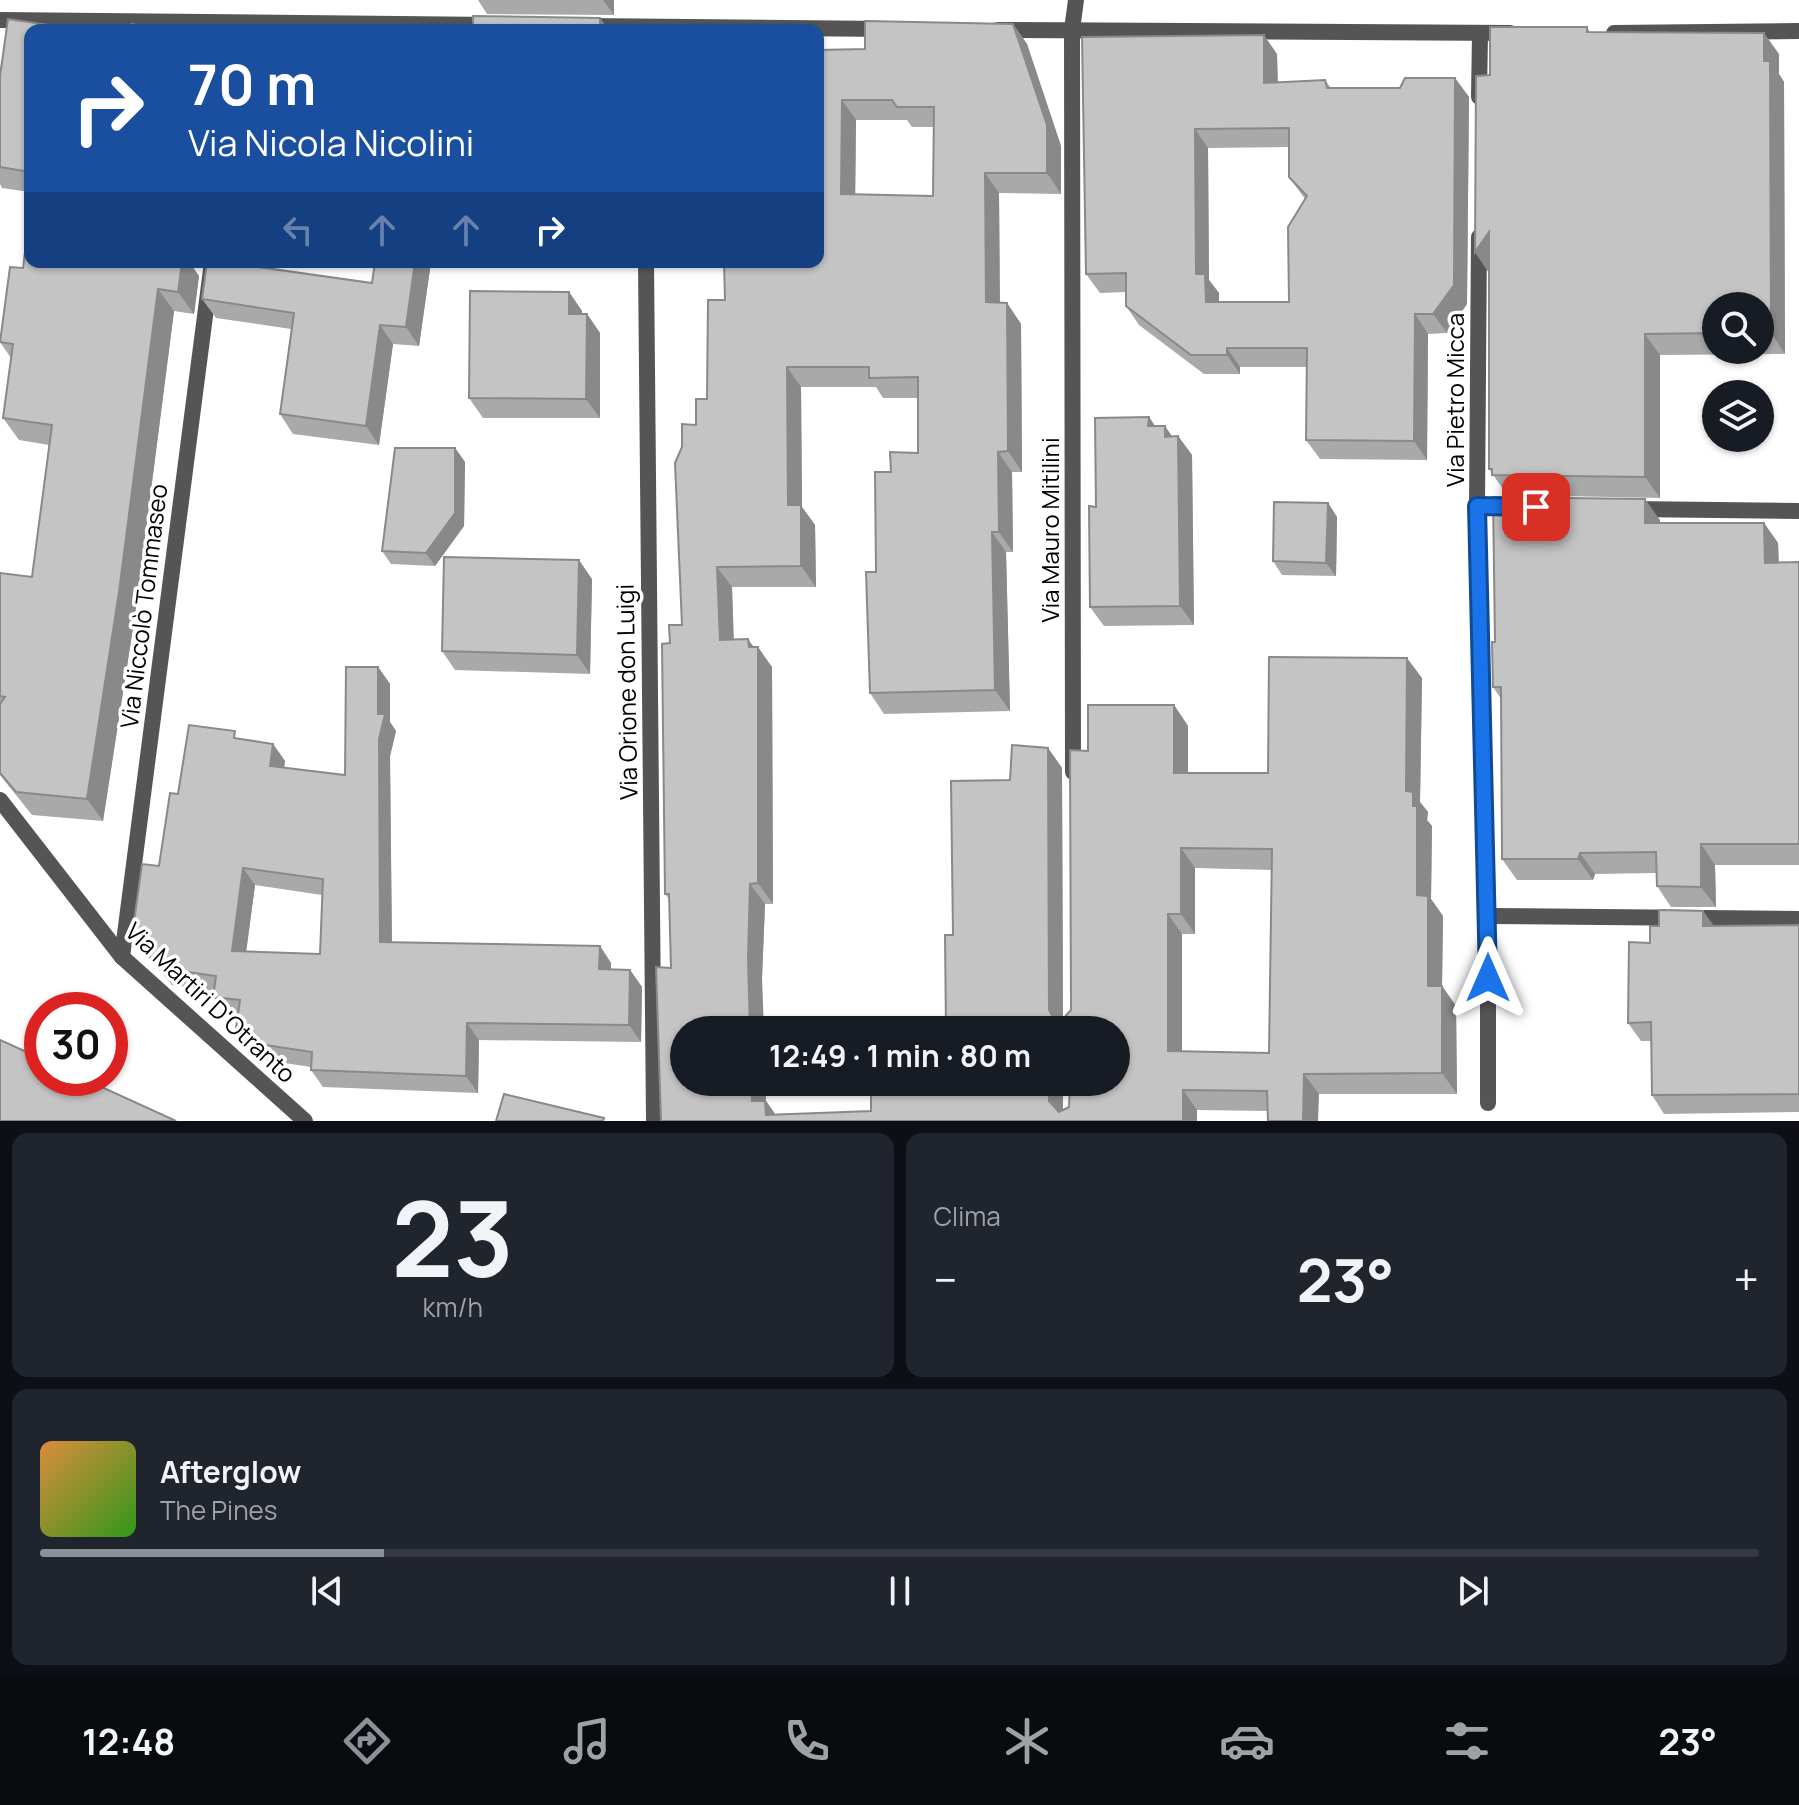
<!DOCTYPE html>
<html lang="it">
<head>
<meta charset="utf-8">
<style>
	:root { --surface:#171b24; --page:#20242c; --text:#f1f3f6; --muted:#9ea1a6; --line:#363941; --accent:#8c9099 }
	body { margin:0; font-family:Manrope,sans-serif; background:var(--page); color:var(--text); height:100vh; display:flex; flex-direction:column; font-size:30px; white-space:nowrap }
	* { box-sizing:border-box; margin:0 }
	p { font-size:26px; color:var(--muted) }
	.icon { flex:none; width:44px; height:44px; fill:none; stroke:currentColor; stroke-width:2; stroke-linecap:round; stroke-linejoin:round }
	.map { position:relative; height:1121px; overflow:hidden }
	.sheet { display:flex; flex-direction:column; gap:12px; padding:12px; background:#0d0f14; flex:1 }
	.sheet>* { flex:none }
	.guide { position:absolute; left:24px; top:24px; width:800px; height:244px; border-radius:16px; box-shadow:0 2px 6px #0004; background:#1a4fa0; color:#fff; overflow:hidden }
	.tools { position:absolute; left:1702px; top:292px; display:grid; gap:16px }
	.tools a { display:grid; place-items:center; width:72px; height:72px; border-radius:50%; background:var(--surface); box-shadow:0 2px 6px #0004; font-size:40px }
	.speed { position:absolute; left:24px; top:992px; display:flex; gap:16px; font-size:40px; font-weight:700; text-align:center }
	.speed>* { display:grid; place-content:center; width:104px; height:104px; border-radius:50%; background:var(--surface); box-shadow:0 2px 6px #0004; line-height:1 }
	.speed .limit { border:12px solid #d22; background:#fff; color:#111 }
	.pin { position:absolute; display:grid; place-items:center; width:68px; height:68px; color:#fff; margin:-34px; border-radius:16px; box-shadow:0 4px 12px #0006 }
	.me { position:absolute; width:88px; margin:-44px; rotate:0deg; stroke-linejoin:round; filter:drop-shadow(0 0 6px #0008) }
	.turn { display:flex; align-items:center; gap:28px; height:168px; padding:0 32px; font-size:36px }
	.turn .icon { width:104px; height:104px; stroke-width:2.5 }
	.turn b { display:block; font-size:56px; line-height:68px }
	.lanes { display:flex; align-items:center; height:76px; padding:0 32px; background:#0003; justify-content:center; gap:40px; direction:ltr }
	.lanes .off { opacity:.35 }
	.big { font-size:60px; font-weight:700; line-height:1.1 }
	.sheet .tile { flex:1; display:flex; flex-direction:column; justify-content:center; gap:12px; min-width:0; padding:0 28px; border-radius:16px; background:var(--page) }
	.sheet .dial { align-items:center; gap:0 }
	.dial b { font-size:104px; line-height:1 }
	.song { display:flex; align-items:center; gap:24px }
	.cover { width:96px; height:96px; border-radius:12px; background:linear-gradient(135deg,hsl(30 70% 55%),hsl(110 70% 35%)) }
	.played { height:8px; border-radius:4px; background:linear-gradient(90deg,var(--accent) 20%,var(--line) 20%) }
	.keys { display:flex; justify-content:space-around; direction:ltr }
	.heat { display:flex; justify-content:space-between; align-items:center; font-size:44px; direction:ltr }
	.sheet .tiles { flex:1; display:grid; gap:12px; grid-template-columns:1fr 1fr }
	.tile:last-child { grid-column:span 2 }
	.trip { position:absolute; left:670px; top:1016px; width:460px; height:80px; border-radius:40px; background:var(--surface); box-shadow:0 2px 6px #0004; font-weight:700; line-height:80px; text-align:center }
	.tab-bar { display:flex; height:128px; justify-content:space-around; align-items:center; background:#090b0e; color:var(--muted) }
	.tab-bar .icon { width:56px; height:56px }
	.tab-bar .active { color:var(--accent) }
	.tab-bar b { font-size:36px; color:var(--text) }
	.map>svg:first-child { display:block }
</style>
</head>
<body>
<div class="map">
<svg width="1799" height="1121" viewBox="0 0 1799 1121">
	<rect width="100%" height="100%" fill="#fff"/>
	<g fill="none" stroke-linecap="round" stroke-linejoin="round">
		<g stroke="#555" stroke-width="16">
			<polyline points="0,20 494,25"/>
			<polyline points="586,26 886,29"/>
			<polyline points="998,30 1510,33"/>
			<polyline points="1614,33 1799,31"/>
			<polyline points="1479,97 1480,34"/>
			<polyline points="1479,237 1477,506 1488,916 1488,1103"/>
			<polyline points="646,262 654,1121"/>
			<polyline points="1631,509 1799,511"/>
			<polyline points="1073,772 1072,30 1076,0"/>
			<polyline points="0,800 122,957 305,1121"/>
			<polyline points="1488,916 1799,919"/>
			<polyline points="122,957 212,262"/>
		</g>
	</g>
	<g fill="#a9a9a9" fill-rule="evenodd">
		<polygon points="478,0 614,0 614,15 487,14"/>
		<path d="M1013,24L1027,44L1061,146V194L999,193L1000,303H1007L1021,324L1022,472H1012L1013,552H1006L1010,711L884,714L870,693L876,572L891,472L918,453V398H883L876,387H801L802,507L815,525L816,587H732L734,640L754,647L772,667L773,904H765L762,978L684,1082H765L766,1101L775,1114L871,1111L1063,1082V1110L1069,1107L1116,1030H946L953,935L1010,780L1048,748L1062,768L1063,1018L1071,1010L1088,751L1174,705L1188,726V773H1268L1422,678L1420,802L1428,812L1427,820L1432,826L1431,899L1443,916L1442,986L1456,1006L1457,1094H1319L1268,1111L1197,1110L661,1121L671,968L669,899L665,894L670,643L682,625L696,425L707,399L725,300L818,50L865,49ZM856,120H907L912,127H934L933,196L855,194ZM1195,868L1272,870L1269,1053L1182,1052V934H1195Z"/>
		<path d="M1587,27L1590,32L1779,54V74L1784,82L1785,354L1660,355V498L1507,495L1489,469V272L1475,252L1490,75ZM1716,306H1760V350H1716Z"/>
		<polygon points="30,30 30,192 2,188 0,184 0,76"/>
		<path d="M1082,37L1277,54L1278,83L1325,80L1331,88H1400L1455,78L1469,97L1467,304L1447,333L1428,334L1427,460L1320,459L1306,440L1307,367H1240V374H1204L1139,325L1126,306V292L1100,293L1086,274ZM1289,147V177L1305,199L1289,302H1219V293L1209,280L1208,148Z"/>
		<polygon points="30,262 189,262 199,276 194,314 174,311 135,615 103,821 32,815 0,775 0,573 32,577 49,445 19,440 3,418 11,358 0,342 23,268"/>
		<polygon points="375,262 431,262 419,346 393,344 379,445 293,434 280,414 291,329 216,318 202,299 372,283"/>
		<polygon points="569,292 582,311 582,314 587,314 600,333 600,418 483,418 469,398"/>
		<polygon points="1149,417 1155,426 1172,436 1178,436 1192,455 1194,625 1104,626 1090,607 1096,507"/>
		<polygon points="455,448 465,462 464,526 435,566 391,564 382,551"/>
		<polygon points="1328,503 1337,517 1336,576 1282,575 1273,561"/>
		<polygon points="1660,520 1660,523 1764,523 1778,543 1779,562 1799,562 1799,865 1715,865 1716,907 1671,907 1657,886 1657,873 1595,874 1593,880 1517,880 1502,859 1501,699 1493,687 1495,642"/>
		<polygon points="592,579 590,674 455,670 442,651"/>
		<path d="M378,667L390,684V722L396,731L390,756L392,942L600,946L611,963V969L630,970L642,987L641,1042L479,1040L478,1093L323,1087L311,1070V1067L257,1059L236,1028L238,1015L225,1014L213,997L214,991L172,985L144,953L132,936L159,866L178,794L240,739L273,744L285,761L284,768L345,775ZM255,885L322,895L320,954L246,952Z"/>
		<polygon points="1703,911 1713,925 1799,925 1799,1112 1664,1114 1652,1095 1651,1041 1641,1041 1628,1023 1659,926"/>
	</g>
	<g fill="#898989">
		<polygon points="603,0 614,0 614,15"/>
		<polygon points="600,18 609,30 600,30"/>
		<polygon points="1013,24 1027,44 1061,146 1061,194 1047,173"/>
		<polygon points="1764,33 1779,54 1779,74 1784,82 1785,354 1771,333 1764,61"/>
		<polygon points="1264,35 1277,54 1278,103 1264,83"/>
		<polygon points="1455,78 1469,97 1467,304 1447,333 1433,314"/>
		<polygon points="842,100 856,120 855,215 841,194"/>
		<polygon points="1195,129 1208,148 1209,280 1219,293 1219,321 1206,302 1196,274"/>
		<polygon points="985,173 999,193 1000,323 986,302"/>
		<polygon points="1489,232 1489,273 1475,252"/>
		<polygon points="182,262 189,262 199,276 194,314 178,292"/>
		<polygon points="415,262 431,262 419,346 406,327"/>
		<polygon points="158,289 174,311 135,615 103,821 87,799"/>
		<polygon points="569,292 582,311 582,333 569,314"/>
		<polygon points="1007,303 1021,324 1022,472 1008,451"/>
		<polygon points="587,314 600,333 600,418 586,399"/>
		<polygon points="1415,314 1428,334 1427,460 1414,441"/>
		<polygon points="380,325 393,344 379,445 366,426"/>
		<polygon points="1645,334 1660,355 1660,498 1645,477"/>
		<polygon points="1227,348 1240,367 1240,374 1227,355"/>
		<polygon points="787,367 801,387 802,507 815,525 816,587 801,566 788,505"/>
		<polygon points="1149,417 1162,437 1148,426"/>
		<polygon points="1165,426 1178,445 1178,436 1192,455 1194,625 1180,606"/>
		<polygon points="455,448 465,462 464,526 435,566 426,553"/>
		<polygon points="998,452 1012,472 1013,552 999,532"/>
		<polygon points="1645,499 1660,520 1660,544 1645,523"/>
		<polygon points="1328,503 1337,517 1336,576 1326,563"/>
		<polygon points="1764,523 1778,543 1779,583 1765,563"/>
		<polygon points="992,532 1006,552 1010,711 995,690"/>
		<polygon points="579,560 592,579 590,674 577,655"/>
		<polygon points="717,567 732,587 734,660 720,640"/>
		<polygon points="748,639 758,653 758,647 772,667 773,904 758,883"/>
		<polygon points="1407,658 1422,678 1420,802 1428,812 1427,820 1432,826 1431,899 1443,916 1442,986 1456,1006 1457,1094 1442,1073 1428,986 1417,895 1406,791"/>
		<polygon points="378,667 390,684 390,722 396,731 390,756 392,959 380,942"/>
		<polygon points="1174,705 1188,726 1188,793 1174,773"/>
		<polygon points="273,744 285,761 282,783 270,766"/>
		<polygon points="1048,748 1062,768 1063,1030 1054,1019 1049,1010"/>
		<polygon points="1701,844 1715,865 1716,907 1701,887"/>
		<polygon points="1181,848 1195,868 1195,934 1181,914"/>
		<polygon points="1580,853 1595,874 1593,880 1578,859"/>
		<polygon points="243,868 255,885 244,968 232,951"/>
		<polygon points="750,884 765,904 762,978 764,1030 750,1030 748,958"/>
		<polygon points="1703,911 1716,929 1703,926"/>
		<polygon points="1168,914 1182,934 1182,1072 1168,1051"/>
		<polygon points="600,946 611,963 611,986 599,969"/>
		<polygon points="630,970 642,987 641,1042 629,1025"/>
		<polygon points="467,1023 479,1040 478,1093 466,1076"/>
		<polygon points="1304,1074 1319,1094 1318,1121 1303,1121"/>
		<polygon points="751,1082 765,1082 766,1101 780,1121 766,1121 752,1101"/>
		<polygon points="1049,1082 1063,1082 1063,1121 1049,1101"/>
		<polygon points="1183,1090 1197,1110 1197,1121 1183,1121"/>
	</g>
	<g fill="#c4c4c4" stroke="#898989" stroke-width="2" fill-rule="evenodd">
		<polygon points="473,16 600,18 600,30 473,30"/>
		<polygon points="8,19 82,30 30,30 30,172 0,167 0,76"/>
		<path d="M865,21L1013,24L1047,125V173H985L986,302L1007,303L1008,451L998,452L999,532H992L995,690L870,693L866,572H876L875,472H891L890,452L918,453V377L869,378V367H787L788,505H801V566L717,567L720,640L748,639L749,647H758V883L750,884L748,958L750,1030H684V1082H751L752,1101H765L766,1115L871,1111V1082H1049V1101L1059,1112L1069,1107L1070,1082H1116V1030H946L945,935H953L951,781L1010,780L1012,745L1048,748L1049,1010L1054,1019L1061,1021L1071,1010L1070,750L1088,751V705H1174V773H1268L1269,657L1407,658L1406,791L1413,792V806H1417V895L1428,896V986H1442V1073L1304,1074L1303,1121H1268L1267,1091L1183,1090V1121H661L656,967L671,968L669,894H665L662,644L670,643L669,625H682L675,463L682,447V424L696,425V399H707L708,300H725L724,262H818V50L865,49ZM842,100H892L897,107H934L933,196L841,194ZM1181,848L1272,849L1269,1053L1168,1051V914H1181Z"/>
		<polygon points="131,24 174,30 130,30"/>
		<polygon points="1490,27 1587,27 1587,32 1764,33 1764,61 1770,61 1771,333 1760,333 1760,306 1716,306 1716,333 1645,334 1645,477 1492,475 1492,469 1489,469 1489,232 1475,252 1476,76 1490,75"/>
		<path d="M1264,35V83L1325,80L1327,88H1400L1405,78H1455L1454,285L1433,314H1415L1414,441L1306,440L1307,348H1227V355H1191L1126,306V273L1086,274L1082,37ZM1289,128V177L1307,196L1288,227L1289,302H1206L1205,274H1196L1195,129Z"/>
		<polygon points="30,213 30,262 182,262 178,292 158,289 119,592 87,799 16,792 0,773 0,704 5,697 0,696 0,573 32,577 52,425 3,418 13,344 0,342 10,267 23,268"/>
		<polygon points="207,262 223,262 372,283 375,262 415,262 406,327 380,325 366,426 280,414 294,313 202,299"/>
		<polygon points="470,291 569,292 569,314 587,314 586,399 469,398"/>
		<polygon points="1149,417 1148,426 1165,426 1165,437 1178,436 1180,606 1090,607 1089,506 1096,507 1095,418"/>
		<polygon points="395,448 455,448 455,513 426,553 382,551"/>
		<polygon points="1493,497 1645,499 1645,523 1764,523 1765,563 1799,562 1799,844 1701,844 1701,887 1657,886 1656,852 1580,853 1578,859 1502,859 1501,687 1493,687 1492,642 1495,642"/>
		<polygon points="1274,502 1328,503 1326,563 1273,561"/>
		<polygon points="444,557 579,560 577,655 442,651"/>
		<path d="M346,667H378V714H385L379,739L380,942L600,946L599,969L630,970L629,1025L467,1023L466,1076L311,1070L312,1052L245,1042L236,1028L240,1000L213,997L216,976L160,968L132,936L142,864L159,866L170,793L178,794L189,725L235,731L234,738L273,744L270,766L345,775ZM243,868L323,879L320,954L232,951Z"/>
		<polygon points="1659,910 1703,911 1703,926 1799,925 1799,1094 1652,1095 1651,1022 1628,1023 1629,942 1650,943 1650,926 1659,926"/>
		<polygon points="0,1040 42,1059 42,1078 82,1078 176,1121 0,1121"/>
		<polygon points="504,1094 604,1118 603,1121 496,1121"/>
	</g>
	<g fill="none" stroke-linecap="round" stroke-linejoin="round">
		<defs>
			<polyline id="route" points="1488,978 1477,506 1536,507"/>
		</defs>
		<use href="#route" stroke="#114b97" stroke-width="20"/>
		<use href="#route" stroke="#1a73e8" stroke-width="14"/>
	</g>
	<g text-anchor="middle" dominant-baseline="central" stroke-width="7" stroke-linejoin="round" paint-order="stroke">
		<g font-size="24" fill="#000" stroke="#fff">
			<text transform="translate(1454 400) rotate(-90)">Via Pietro Micca</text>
			<text transform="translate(1049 530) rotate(-90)">Via Mauro Mitilini</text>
			<text transform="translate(143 606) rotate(-83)">Via Niccolò Tommaseo</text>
			<text transform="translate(626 692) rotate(-91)">Via Orione don Luigi</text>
			<text transform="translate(211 1002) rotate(43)">Via Martiri D'Otranto</text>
		</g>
	</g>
</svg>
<div class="tools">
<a><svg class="icon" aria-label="search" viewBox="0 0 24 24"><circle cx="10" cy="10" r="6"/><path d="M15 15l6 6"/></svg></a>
<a><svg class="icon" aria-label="layers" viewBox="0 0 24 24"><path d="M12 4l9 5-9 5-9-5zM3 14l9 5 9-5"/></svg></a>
</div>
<div class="speed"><div class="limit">30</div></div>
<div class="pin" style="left:1536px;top:507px;background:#d93025"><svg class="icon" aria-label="arrive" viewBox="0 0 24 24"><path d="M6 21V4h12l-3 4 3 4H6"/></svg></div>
<svg class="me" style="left:1488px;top:978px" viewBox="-20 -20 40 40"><path d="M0-17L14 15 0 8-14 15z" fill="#1a73e8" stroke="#fff" stroke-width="4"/></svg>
<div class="trip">12:49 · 1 min · 80 m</div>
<div class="guide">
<div class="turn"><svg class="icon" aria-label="right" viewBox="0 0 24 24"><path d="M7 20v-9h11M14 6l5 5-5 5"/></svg><div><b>70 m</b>Via Nicola Nicolini</div></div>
<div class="lanes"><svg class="icon off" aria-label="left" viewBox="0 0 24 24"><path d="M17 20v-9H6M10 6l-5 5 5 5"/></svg><svg class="icon off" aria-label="ahead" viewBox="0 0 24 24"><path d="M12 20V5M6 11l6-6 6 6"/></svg><svg class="icon off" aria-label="ahead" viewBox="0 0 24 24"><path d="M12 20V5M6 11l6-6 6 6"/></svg><svg class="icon" aria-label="right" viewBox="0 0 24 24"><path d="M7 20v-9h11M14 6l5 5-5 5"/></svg></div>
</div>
</div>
<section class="sheet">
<div class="tiles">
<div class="tile dial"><b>23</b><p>km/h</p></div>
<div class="tile"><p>Clima</p>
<div class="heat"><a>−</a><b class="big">23°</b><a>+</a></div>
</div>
<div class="tile">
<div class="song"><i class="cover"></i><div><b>Afterglow</b><p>The Pines</p></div></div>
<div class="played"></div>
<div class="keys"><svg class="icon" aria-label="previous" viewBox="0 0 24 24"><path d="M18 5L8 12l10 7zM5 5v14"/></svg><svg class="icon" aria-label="pause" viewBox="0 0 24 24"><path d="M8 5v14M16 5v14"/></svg><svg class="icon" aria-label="next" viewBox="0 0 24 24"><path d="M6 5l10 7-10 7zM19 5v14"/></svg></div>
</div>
</div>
</section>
<nav class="tab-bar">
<b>12:48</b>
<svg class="icon active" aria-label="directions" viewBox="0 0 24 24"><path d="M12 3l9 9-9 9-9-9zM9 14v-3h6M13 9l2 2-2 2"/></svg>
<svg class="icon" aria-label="music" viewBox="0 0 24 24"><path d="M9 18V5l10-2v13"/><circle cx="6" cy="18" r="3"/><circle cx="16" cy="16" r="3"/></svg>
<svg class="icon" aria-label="phone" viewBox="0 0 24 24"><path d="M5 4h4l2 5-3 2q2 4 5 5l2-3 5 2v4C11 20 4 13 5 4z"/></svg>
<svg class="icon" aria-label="climate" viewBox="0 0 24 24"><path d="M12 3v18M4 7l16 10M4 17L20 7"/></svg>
<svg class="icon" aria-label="car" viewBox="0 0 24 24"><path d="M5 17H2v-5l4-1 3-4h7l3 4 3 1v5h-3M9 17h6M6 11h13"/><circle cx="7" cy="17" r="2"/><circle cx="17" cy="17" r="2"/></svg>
<svg class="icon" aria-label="filters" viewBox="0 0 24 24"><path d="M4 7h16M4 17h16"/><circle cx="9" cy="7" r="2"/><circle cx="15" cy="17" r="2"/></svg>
<b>23°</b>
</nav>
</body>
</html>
